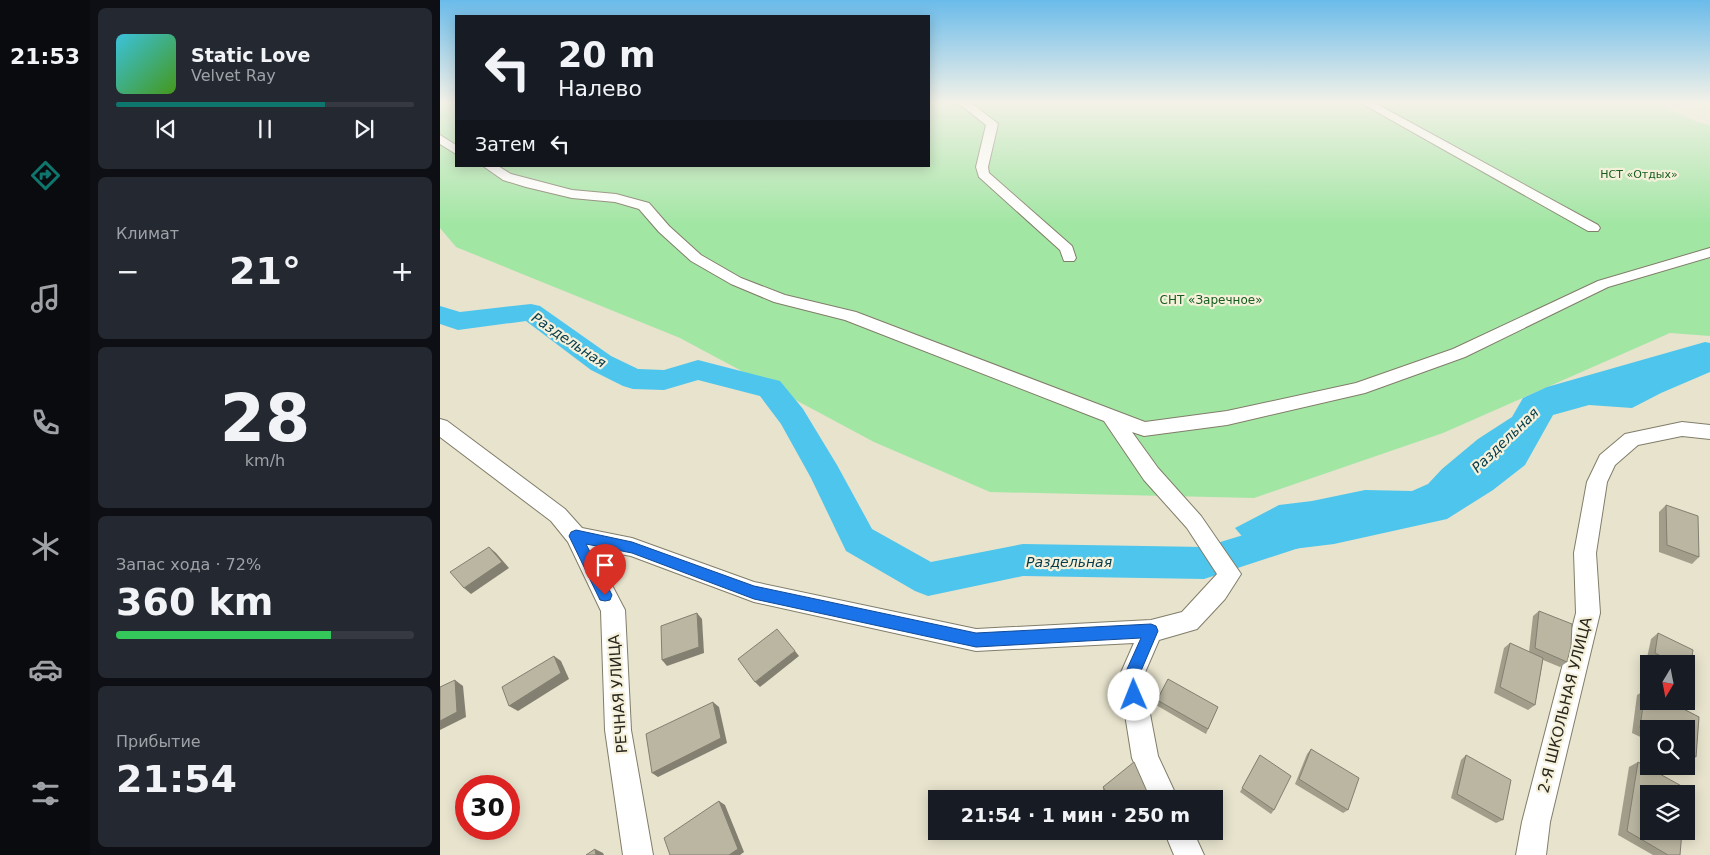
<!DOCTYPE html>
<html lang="ru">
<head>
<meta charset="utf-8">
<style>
	:root { --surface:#171b24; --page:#242831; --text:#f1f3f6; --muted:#9ea1a6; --line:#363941; --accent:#0f766e }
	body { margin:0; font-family:"DejaVu Sans",sans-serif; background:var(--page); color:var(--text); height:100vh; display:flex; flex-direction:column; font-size:19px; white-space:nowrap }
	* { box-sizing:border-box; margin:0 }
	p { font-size:16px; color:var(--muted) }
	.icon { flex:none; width:28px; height:28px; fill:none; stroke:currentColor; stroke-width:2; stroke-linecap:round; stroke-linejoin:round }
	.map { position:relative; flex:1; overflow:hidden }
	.sheet { display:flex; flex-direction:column; gap:8px; padding:8px; background:#0d0f14; width:350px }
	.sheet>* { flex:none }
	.banner { position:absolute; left:15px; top:15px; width:475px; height:152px; border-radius:0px; box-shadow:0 2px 12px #0003; background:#171b24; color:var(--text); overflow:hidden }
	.needle { width:32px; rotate:190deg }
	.controls { position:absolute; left:1200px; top:655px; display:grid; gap:10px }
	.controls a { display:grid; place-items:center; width:55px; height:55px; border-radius:0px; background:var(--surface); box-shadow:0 2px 12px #0003; font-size:25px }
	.speed { position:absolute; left:15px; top:775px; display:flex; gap:10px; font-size:25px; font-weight:700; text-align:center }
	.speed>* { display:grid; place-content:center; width:65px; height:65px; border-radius:50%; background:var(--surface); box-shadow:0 2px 12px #0003; line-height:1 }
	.speed .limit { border:8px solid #d22; background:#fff; color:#111 }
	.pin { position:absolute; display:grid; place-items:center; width:42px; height:42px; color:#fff; margin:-51px -21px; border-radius:50% 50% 50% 0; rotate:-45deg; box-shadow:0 0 5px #0007 }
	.pin .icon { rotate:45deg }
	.me { position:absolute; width:55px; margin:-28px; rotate:359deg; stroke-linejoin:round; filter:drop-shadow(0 0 4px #0008) }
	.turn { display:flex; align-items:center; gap:18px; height:105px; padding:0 20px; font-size:22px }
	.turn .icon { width:65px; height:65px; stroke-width:2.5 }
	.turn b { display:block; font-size:35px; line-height:42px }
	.then { display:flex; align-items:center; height:48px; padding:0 20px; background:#0003; gap:10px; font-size:19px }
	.big { font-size:38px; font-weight:600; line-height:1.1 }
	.sheet .widget { flex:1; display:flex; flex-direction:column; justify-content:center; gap:8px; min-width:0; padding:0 18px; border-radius:8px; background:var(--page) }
	.sheet .dial { align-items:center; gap:0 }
	.dial b { font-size:65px; line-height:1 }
	.song { display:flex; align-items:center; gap:15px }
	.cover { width:60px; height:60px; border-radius:8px; background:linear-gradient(135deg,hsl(190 70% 55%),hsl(100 70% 35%)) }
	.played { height:5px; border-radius:2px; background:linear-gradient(90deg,var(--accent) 70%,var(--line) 70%) }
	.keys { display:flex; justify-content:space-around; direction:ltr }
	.heat { display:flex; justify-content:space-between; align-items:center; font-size:28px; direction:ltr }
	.charge { height:8px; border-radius:4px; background:linear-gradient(90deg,#34c759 72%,var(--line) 0) }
	.trip { position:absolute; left:488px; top:790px; width:295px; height:50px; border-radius:0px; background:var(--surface); box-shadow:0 2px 12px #0003; font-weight:600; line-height:50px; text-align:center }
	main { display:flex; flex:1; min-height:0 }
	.tabs { display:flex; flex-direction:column; width:90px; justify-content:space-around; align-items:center; background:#090b0e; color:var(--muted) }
	.tabs .icon { width:35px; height:35px }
	.tabs .active { color:var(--accent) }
	.tabs b { font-size:22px; color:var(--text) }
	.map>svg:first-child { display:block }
</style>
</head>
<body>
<main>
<nav class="tabs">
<b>21:53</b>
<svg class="icon active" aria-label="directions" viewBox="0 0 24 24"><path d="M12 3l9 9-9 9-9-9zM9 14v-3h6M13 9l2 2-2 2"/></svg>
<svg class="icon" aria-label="music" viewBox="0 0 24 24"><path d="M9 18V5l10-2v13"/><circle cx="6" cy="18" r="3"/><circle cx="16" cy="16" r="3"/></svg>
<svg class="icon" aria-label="phone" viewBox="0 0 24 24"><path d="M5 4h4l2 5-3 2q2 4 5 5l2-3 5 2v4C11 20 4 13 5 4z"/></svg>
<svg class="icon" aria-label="climate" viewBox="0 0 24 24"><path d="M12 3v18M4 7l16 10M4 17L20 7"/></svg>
<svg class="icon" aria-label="car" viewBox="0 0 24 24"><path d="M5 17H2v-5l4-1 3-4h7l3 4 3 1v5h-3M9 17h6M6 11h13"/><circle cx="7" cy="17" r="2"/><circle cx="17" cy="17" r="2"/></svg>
<svg class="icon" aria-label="filters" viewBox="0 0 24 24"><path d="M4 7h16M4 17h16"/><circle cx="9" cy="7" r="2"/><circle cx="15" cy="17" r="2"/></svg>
</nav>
<section class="sheet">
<div class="widget">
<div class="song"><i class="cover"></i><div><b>Static Love</b><p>Velvet Ray</p></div></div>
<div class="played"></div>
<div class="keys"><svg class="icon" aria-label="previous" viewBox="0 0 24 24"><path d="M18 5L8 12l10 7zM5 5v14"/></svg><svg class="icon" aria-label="pause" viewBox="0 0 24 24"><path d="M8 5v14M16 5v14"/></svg><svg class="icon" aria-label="next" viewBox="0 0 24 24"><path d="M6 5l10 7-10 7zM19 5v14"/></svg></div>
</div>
<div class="widget"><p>Климат</p>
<div class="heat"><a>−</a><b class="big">21°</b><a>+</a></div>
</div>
<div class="widget dial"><b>28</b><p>km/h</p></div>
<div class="widget"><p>Запас хода · 72%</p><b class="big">360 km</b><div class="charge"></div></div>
<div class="widget"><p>Прибытие</p><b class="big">21:54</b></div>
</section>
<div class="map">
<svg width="1270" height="855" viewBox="0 0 1270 855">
	<rect width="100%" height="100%" fill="#e7e3cd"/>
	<polygon fill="#a2e6a4" points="0,103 16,103 16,166 489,166 489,103 1221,103 1221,105 1257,122 1270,125 1270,336 1230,333 1003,433 814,498 550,492 434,442 240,338 16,247 0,228"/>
	<polygon fill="#4ec5ec" points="1265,342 1270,343 1270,372 1221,393 1192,408 1149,405 1113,415 1085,465 1053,490 1007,519 894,544 845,550 812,548 795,528 839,505 872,501 925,490 972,491 988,484 1002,469 1038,439 1072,417 1083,398 1107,387"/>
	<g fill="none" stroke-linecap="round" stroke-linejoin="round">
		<polygon fill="#4ec5ec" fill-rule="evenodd" points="91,304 100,306 171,356 198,369 224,370 258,360 340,381 363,409 397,465 432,529 491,562 583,544 764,547 852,520 865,524 870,535 865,546 764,579 583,576 488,596 475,591 406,551 371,478 341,424 320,396 258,380 224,390 193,389 183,386 151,370 86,321 18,330 0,324 0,306 20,312"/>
		<defs>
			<g id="street">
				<polygon points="518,103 531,103 556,122 558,124 548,167 549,173 632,246 636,258 634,261 624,261 620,250 539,177 536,167 546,125"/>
				<polygon points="921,103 935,103 1158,225 1160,228 1158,231 1148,231"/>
				<polygon points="0,135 16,145 16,154 0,144"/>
				<polygon points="43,166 58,166 71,174 132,190 176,194 209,203 229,226 261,255 301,278 345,295 416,312 705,422 787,411 916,383 1013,349 1158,281 1270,248 1270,257 1168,287 1025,357 925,393 787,425 704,436 692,432 718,468 761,516 801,574 785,599 757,629 719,640 703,677 718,756 738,799 710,799 692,758 679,677 694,643 536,651 314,602 191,556 153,549 185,610 191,730 213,855 183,855 165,730 161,611 128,542 111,521 0,437 0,419 7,421 125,509 142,528 192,538 314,582 536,629 711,620 742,612 777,574 747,528 704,480 664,421 405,320 334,302 291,284 251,261 219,232 199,209 175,202 132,198 86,187 63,180"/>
				<polygon points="1242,422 1270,425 1270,439 1242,436 1198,445 1175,465 1167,482 1156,553 1160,613 1110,822 1106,855 1076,855 1082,822 1136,613 1134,553 1147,482 1160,455 1185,434"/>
				<polygon points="724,831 753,831 764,855 734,855"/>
			</g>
		</defs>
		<use href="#street" stroke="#817d69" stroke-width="2"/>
		<use href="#street" fill="#fff" fill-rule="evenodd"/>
	</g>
	<g fill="#a19d8a">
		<polygon points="1226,505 1259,557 1252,564 1219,552 1219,512"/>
		<polygon points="1099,611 1127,662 1120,667 1103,660 1095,705 1088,710 1054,693 1064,648 1070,643 1089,652 1093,616"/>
		<polygon points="1218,633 1246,664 1217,664 1207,658 1211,639"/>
		<polygon points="1205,690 1209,692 1209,701 1228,701 1259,717 1256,757 1246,761 1246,729 1209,729 1209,741 1192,733 1197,695"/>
		<polygon points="717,700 778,707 766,734 716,705"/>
		<polygon points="871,749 908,810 903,813 855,784 867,754"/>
		<polygon points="820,755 834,810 831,814 800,792"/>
		<polygon points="1026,755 1063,820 1056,823 1011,798 1021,760"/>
		<polygon points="1198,762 1240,855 1213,855 1178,835 1189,767"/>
		<polygon points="663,787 709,796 721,799 668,799 663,791"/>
	</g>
	<g fill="#837f71">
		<polygon points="49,547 56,553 69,568 31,594 24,588"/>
		<polygon points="257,613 262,619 264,653 227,666 222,660"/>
		<polygon points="355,651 359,656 320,687 315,682"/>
		<polygon points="114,656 121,661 129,679 78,711 69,706"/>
		<polygon points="15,680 23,686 26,717 0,730 0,721"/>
		<polygon points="273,702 279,707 287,743 218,777 212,773"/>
		<polygon points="279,801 285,805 304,852 300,855 289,855"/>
		<polygon points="155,849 163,853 164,855 156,855"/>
	</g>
	<g fill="#bbb6a1" stroke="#837f71">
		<polygon points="1226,505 1258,516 1259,557 1227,545"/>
		<polygon points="49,547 62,562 24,588 10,572"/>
		<polygon points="1099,611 1132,624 1131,646 1127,662 1095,648"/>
		<polygon points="257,613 259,647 222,660 221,626"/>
		<polygon points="337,629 355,651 315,682 298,659"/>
		<polygon points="1218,633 1253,650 1250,670 1246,669 1246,664 1236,664 1215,653"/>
		<polygon points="1070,643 1103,658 1095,705 1060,687"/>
		<polygon points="114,656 121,673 69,706 62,687"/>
		<polygon points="728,679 778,707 768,729 717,700"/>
		<polygon points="15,680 17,712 0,721 0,687"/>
		<polygon points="1205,690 1209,692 1209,701 1228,701 1259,717 1256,757 1246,751 1246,729 1209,729 1209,732 1200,728"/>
		<polygon points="273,702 281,738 212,773 206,734"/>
		<polygon points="871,749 919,778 908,810 859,779"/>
		<polygon points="820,755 851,776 834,810 802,788"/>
		<polygon points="1026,755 1071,780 1063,820 1017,794"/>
		<polygon points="694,762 709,796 719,797 721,799 671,799 663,787"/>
		<polygon points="1198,762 1247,789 1246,794 1209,794 1209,831 1242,831 1240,855 1228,855 1187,831"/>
		<polygon points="279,801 298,849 289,855 230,855 224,838"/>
		<polygon points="155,849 156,855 146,855"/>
	</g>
	<linearGradient id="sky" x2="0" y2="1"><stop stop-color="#6abbea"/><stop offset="0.46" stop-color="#f4f2e8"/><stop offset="1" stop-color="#f4f2e8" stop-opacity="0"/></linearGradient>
	<rect width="1270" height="223" fill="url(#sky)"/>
	<polygon fill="#1a73e8" stroke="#114b97" points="136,530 192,542 314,586 536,633 711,624 716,626 718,631 698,678 702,695 699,700 694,703 689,700 683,678 701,638 536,647 314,599 192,553 146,544 172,595 170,600 165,601 160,600 129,536 131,532"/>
	<g text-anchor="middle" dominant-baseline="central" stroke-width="4.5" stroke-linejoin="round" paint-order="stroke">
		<g font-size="11" fill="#145d1f" stroke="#f5f0da">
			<text x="1199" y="174">НСТ «Отдых»</text>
		</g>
		<g font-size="12" fill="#145d1f" stroke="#f5f0da">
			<text x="771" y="300">СНТ «Заречное»</text>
		</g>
		<g font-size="14" font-style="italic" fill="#043c4c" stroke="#f5f0da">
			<text transform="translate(129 340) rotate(34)">Раздельная</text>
			<text transform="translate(1065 440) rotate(-44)">Раздельная</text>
			<text x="629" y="562">Раздельная</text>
		</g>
		<g font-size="15" fill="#28261e" stroke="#f5f0da">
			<text transform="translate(178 694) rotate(-94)">РЕЧНАЯ УЛИЦА</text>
			<text transform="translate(1125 705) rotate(-76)">2-Я ШКОЛЬНАЯ УЛИЦА</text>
		</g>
	</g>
</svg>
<div class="controls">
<a><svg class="needle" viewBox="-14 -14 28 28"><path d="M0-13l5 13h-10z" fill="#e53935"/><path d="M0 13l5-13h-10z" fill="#9ea1a6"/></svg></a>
<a><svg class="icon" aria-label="search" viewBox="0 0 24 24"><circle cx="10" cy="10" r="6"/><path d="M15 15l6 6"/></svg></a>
<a><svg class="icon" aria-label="layers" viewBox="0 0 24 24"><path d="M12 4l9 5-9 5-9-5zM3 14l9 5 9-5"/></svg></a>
</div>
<div class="speed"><div class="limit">30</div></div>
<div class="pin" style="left:165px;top:595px;background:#d93025"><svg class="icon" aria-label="arrive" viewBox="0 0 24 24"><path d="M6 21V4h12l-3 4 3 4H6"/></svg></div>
<svg class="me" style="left:694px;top:695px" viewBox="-20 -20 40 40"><circle r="19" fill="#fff"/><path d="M0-13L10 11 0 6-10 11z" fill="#1a73e8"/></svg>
<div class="trip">21:54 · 1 мин · 250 m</div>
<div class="banner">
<div class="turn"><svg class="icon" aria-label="left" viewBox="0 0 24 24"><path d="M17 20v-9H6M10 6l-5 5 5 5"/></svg><div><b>20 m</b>Налево</div></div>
<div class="then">Затем<svg class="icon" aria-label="left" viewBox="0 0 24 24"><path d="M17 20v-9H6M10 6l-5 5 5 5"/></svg></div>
</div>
</div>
</main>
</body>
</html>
